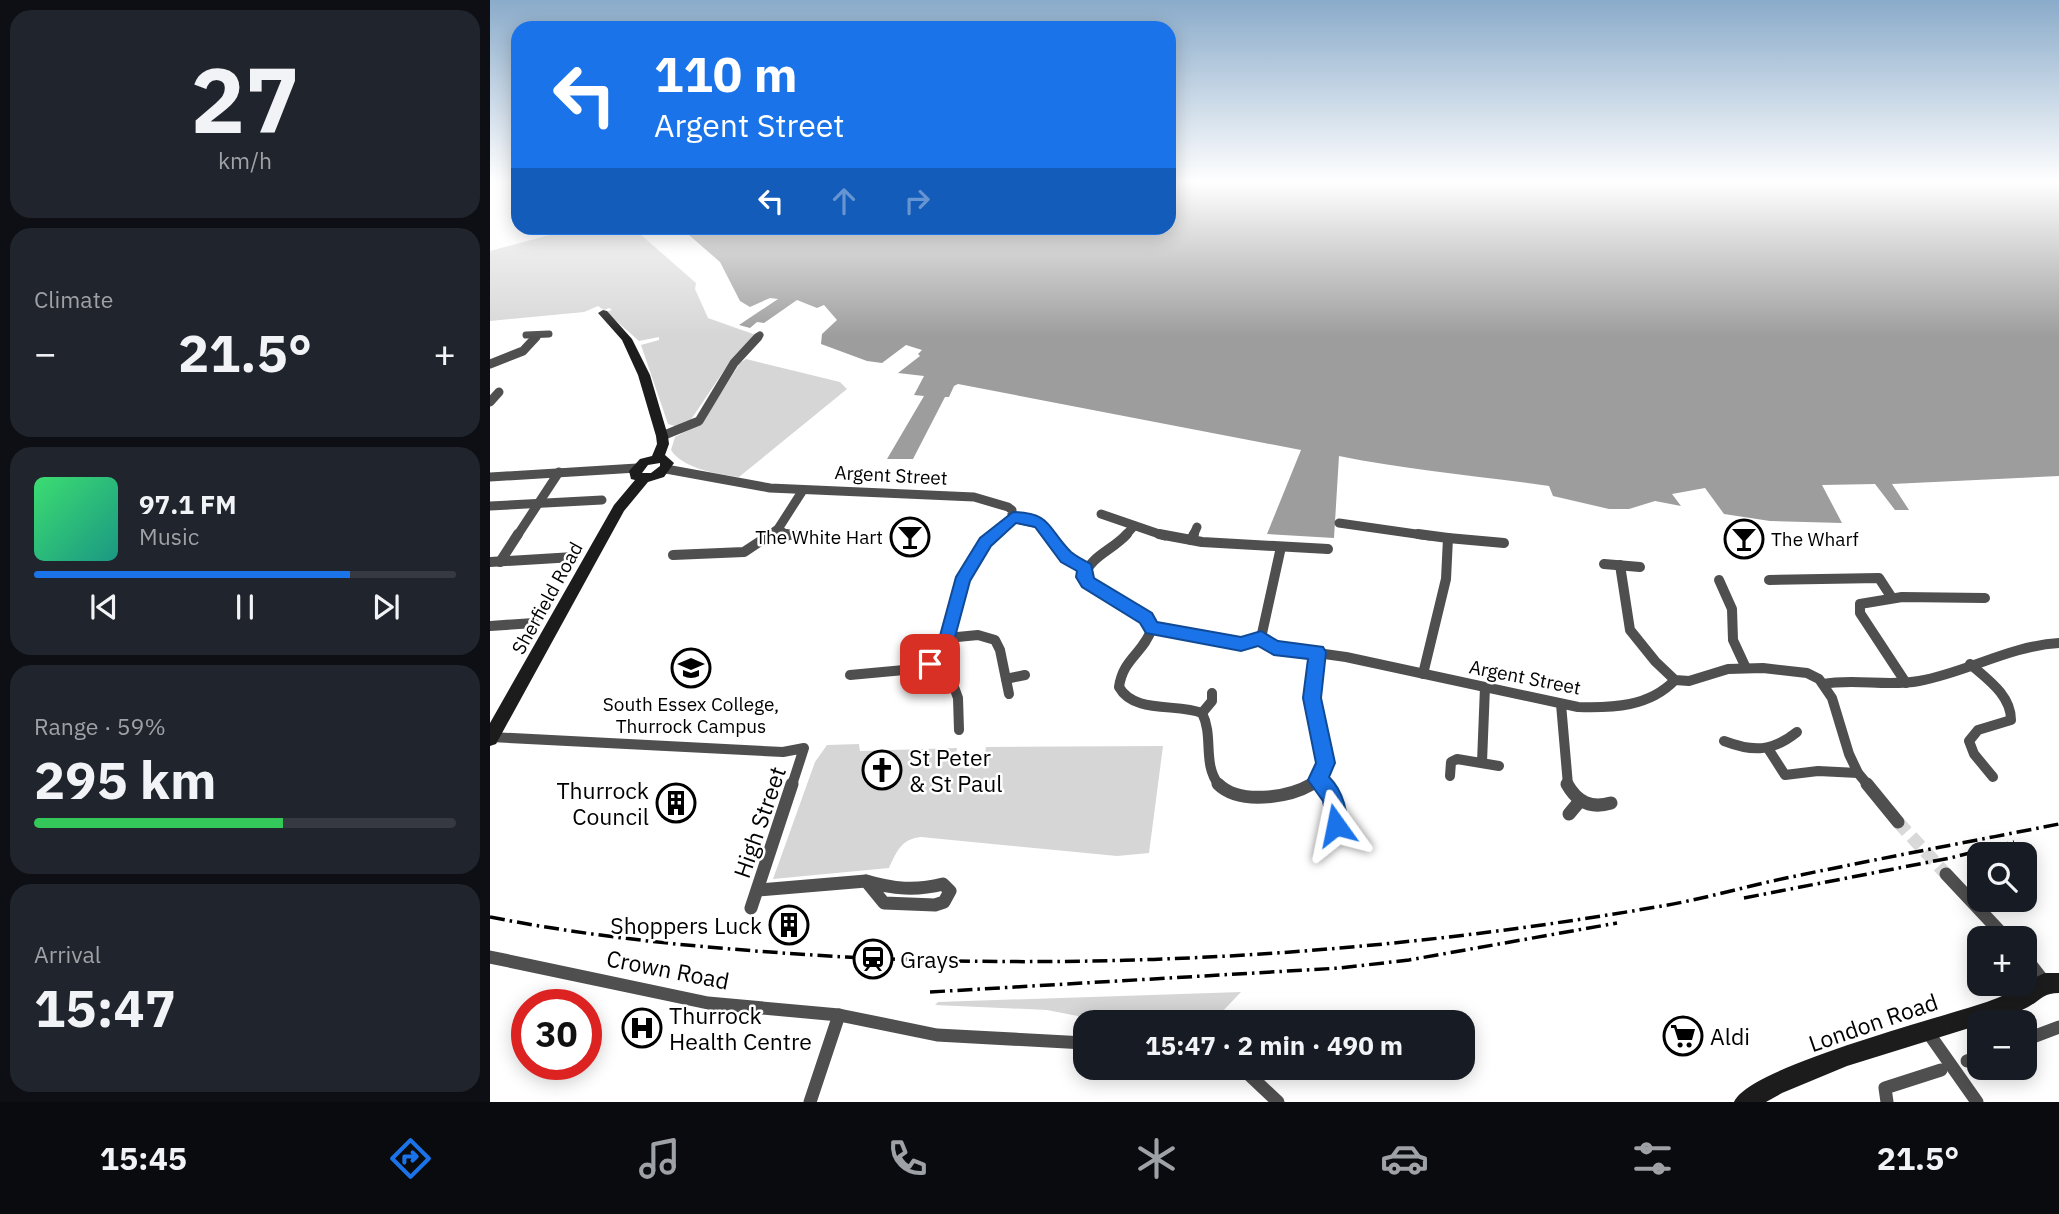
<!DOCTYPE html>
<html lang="en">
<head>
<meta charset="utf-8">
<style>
	:root { --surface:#171b24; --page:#20242c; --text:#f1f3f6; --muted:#9ea1a6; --line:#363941; --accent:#1a73e8 }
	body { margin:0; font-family:"IBM Plex Sans",sans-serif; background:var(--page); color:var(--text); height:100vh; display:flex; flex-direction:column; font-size:26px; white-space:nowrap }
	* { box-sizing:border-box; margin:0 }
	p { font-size:23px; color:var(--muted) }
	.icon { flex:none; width:38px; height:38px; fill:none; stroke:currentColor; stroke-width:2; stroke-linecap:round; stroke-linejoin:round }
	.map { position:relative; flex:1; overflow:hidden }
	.drawer { display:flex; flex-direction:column; gap:10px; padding:10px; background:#0d0f14; width:490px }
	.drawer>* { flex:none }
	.guide { position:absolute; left:21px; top:21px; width:665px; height:214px; border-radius:21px; box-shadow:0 4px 18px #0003; background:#1a73e8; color:#fff; overflow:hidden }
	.fabs { position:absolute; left:1477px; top:842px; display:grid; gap:14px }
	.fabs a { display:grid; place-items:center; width:70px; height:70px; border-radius:14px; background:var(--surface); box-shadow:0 4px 18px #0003; font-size:35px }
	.speed { position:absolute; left:21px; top:989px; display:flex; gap:14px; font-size:35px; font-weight:700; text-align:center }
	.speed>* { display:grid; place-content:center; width:91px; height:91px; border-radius:50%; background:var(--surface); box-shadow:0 4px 18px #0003; line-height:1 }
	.speed .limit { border:10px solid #d22; background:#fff; color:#111 }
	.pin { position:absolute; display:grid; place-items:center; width:60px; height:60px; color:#fff; margin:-30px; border-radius:14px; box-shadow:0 4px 10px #0006 }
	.me { position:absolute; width:77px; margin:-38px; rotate:348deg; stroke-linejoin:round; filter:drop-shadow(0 0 5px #0008) }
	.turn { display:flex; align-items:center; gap:24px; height:147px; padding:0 28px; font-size:32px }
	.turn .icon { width:91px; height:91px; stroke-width:2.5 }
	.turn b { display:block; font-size:49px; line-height:60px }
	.lanes { display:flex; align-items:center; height:66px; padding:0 28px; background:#0003; justify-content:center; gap:35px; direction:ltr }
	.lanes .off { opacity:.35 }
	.big { font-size:52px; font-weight:700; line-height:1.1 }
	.drawer .card { flex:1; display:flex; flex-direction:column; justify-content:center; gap:10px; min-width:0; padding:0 24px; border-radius:21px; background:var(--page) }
	.drawer .dial { align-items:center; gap:0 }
	.dial b { font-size:91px; line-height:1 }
	.song { display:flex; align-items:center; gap:21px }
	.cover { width:84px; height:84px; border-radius:10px; background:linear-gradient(135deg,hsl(140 70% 55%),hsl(170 70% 35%)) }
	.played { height:7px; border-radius:4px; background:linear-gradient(90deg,var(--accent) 75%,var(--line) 75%) }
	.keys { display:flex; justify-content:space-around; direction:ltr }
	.heat { display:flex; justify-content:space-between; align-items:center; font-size:38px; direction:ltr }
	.charge { height:10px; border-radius:5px; background:linear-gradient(90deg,#34c759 59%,var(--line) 0) }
	.trip { position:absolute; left:583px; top:1010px; width:402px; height:70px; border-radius:21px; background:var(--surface); box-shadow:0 4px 18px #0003; font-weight:700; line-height:70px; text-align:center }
	.dock { display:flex; height:112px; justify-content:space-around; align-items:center; background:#090b0e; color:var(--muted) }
	.dock .icon { width:49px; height:49px }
	.dock .active { color:var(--accent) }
	.dock b { font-size:32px; color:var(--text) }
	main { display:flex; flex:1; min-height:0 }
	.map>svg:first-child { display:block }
</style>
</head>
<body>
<main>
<section class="drawer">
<div class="card dial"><b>27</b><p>km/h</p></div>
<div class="card"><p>Climate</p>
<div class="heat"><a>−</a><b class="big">21.5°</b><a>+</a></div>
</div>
<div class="card">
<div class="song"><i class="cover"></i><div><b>97.1 FM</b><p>Music</p></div></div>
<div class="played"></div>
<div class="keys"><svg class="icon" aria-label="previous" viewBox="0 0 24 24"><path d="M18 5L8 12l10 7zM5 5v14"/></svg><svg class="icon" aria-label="pause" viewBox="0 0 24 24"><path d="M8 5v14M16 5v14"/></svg><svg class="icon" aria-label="next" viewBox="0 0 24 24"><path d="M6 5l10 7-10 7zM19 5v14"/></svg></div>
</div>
<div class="card"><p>Range · 59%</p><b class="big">295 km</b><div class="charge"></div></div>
<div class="card"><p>Arrival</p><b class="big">15:47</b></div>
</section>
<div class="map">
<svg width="1569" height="1102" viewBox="0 0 1569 1102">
	<rect width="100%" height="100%" fill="#fff"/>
	<g fill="#d6d6d6">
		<polygon points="85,228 143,228 206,283 205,289 218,318 266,335 239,363 200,421 188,427 178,424 151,345 169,340 169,337 149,341 116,312 122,310 119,308 114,310 108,306 94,312 0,321 0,251"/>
		<path d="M256,359L350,382L357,389L249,477C228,474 193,469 181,450L185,437L212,423L250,363Z"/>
		<path d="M369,744L370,751L467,748L464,768L493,766L496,747L673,746L659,853L627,856L431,837C411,839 407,851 399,868L283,879L325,762L337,745Z"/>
		<polygon points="751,992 731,1013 718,1020 593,1017 557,1010 445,1005 448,1002"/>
	</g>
	<path fill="#9d9d9d" d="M679,183H1569V476L1402,484L1419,510H1405L1385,484L1332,485L1352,523L1280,521L1234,514L1215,488L1182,494L1191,506L1165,501L1139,509H1119L1063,496L1059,486C989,476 918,470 849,456L844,538L777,534L811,450L468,384L464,386L459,397H455L423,459H397L434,396L424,395L434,376L408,373L430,356L428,354L432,350L416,345L392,363L377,361L331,344L332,334L347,320L334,305L327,308L307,300L274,323L267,322L260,328L249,325L288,299L280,298L260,307L250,301L230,262L191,228H679Z"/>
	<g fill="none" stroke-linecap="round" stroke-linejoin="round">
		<polyline stroke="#d9d9d9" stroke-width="13" stroke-dasharray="13 7" stroke-linecap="butt" points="1408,822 1456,874"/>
		<g stroke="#4f4f4f" stroke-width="7">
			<polyline points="36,335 59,334"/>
			<polyline points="44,339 48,335"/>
			<polyline points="266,339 270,335"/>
		</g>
		<g stroke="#4f4f4f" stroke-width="9">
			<polyline points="0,364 33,351 46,337"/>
			<polyline points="0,402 9,392"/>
			<polyline points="172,436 209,421 244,363 268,337"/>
			<polyline points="176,469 280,488 484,497 518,507 522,510 522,518"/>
			<polyline points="0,477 147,468"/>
			<polyline points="0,506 112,500"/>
			<polyline points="611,514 675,536"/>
			<polyline points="522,518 549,524 560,536"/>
			<polyline points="849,523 940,536"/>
			<polyline points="286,533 288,529 298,536"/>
			<polyline points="27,536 69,472"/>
			<polyline points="278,536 288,529 313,490"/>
			<polyline points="502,536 522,518"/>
			<polyline points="635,536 644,526"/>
			<polyline points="703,536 707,527"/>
		</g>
		<g stroke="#4f4f4f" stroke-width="10">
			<polyline points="296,534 341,540"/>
			<polyline points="559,534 575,556 595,569"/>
			<path d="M637,534C623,550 600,556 594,577C613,600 646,602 662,628"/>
			<polyline points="669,534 712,542 838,549"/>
			<polyline points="928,534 958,538 956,579 933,674"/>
			<polyline points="958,538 1014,543"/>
			<polyline points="701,540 704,534"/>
			<polyline points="183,555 254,552 281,534"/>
			<polyline points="0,562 84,557"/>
			<polyline points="10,562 28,534"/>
			<polyline points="1114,564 1150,567"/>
			<polyline points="1130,565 1140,630 1165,661 1185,680 1199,681 1238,669 1273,668 1317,673 1329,679 1342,698 1359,754 1368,773 1378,785"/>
			<polyline points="1229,580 1242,609 1243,640 1256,668"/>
			<polyline points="1279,580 1389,578 1402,598"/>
			<polyline points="0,626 44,623"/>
			<path d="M662,628C654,653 633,658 629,687C644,714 687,703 712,713C724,736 712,764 729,785"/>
			<polyline points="662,628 751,644 771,638"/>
			<polyline points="457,638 488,635 505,640 510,650 519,694"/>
			<path d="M771,638L784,647L856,657L1088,707C1123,708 1159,707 1185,680"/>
			<polyline points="771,638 791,547"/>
			<polyline points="440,664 457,668 468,698 469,730"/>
			<path d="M1480,664C1497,679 1521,695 1521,720L1488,730L1479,741L1484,754L1503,777"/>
			<path d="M360,675L425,669L452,658C463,615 470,565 504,534"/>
			<polyline points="516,679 535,675"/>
			<polyline points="1416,683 1370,613 1370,604 1412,597 1495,598"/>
			<path d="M1333,684C1365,678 1397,687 1429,681C1478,672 1519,646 1569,643"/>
			<polyline points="1071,704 1078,785"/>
			<polyline points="712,713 722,701 722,693"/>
			<polyline points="1,737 293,752 314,748 302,785"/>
			<path d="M1234,741C1263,752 1282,752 1307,732"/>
			<polyline points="1279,750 1295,775 1328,771 1368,773"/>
			<polyline points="992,762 995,687"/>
			<polyline points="960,776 961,762 967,759 1009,766"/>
			<polyline points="828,780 833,785"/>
			<polyline points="819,785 832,774 835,764 822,704 827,652"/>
		</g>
		<g stroke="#4f4f4f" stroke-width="13">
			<path d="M728,784C749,805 798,798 822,784"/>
			<polyline points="832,784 842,800 847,825"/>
			<path d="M1077,784C1087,802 1101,809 1121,803"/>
			<polyline points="1377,784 1408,822"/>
			<polyline points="1079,814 1089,802"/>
			<polyline points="1456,874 1516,938"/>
			<path d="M376,881C403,889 426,891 453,884L460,891L454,902L445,905L394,903Z"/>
			<polyline points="268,890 376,881"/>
			<polyline points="261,908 302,784"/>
			<polyline points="0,957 218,1003 349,1015 447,1035 595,1043"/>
			<polyline points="1535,957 1555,983"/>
			<polyline points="1437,1031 1487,1102"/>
			<polyline points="1535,1040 1569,1027"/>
			<polyline points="1477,1061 1489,1057"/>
			<polyline points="752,1068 788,1102"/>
			<polyline points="320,1102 349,1015"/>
			<polyline points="1397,1102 1395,1088 1451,1070"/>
		</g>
		<g fill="#1c1c1c" fill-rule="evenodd">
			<path d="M113,310L117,311L142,339L160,375L178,436L179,444L175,455L184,463L174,477L158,482L134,511L6,744L0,746V723L124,505L145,480L141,479L139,471L150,459L162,456L167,444L166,436L148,375L132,340L108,313ZM170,463V466L161,473H152L158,465Z"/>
			<path d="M1555,973H1569V993C1553,993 1551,1000 1538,1007C1524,1014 1505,1022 1489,1022V1025L1357,1066L1292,1093L1276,1102H1244C1259,1066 1459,1016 1502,1000C1523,993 1536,981 1555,973Z"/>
		</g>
		<g stroke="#000" stroke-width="3.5" stroke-dasharray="15 5 2.5 5" stroke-linecap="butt">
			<polyline points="1254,898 1460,858 1524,842"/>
			<path d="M0,917C117,940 236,950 356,957C629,971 902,953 1172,906C1213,899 1254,887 1296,878C1387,859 1478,842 1569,824"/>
			<polyline points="440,992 850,968 919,960 1127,923"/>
		</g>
	</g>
	<linearGradient id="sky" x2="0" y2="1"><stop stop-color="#8aabca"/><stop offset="0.54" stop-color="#fff"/><stop offset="1" stop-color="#fff" stop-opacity="0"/></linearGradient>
	<rect width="1569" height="337" fill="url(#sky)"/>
	<path fill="#1a73e8" stroke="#114b97" stroke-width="2" d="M523,512C562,513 557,528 581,552C587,557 595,561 601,564L604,578L662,613L667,622L751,637L771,631L788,641L833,647L836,652L831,698L845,763L839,777C852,790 861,815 854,832L846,835L839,832L833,801L818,780L826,763L813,698L818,659L784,655L768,646L751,651L656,633L650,623L592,587L586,577L587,571L571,562L545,527L526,523L501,546L480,581L458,663L440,671L433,669L431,664L433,659L445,654L466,577L490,538Z"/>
	<defs>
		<symbol id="bar-ring" viewBox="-11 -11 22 22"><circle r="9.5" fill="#fff" stroke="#000" stroke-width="1.5"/><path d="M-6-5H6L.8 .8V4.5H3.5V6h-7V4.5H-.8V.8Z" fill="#000"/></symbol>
		<symbol id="university-ring" viewBox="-11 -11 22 22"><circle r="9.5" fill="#fff" stroke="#000" stroke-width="1.5"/><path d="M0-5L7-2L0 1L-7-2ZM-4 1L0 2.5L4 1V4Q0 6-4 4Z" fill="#000"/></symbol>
		<symbol id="church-ring" viewBox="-11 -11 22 22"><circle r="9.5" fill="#fff" stroke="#000" stroke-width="1.5"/><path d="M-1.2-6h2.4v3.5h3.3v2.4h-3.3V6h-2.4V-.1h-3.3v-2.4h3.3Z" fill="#000"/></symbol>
		<symbol id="building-ring" viewBox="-11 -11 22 22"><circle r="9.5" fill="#fff" stroke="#000" stroke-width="1.5"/><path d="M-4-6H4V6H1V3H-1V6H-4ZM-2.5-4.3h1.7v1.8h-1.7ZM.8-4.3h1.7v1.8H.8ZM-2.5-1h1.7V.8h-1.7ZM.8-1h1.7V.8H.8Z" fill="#000"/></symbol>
		<symbol id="station-ring" viewBox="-11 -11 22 22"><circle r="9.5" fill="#fff" stroke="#000" stroke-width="1.5"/><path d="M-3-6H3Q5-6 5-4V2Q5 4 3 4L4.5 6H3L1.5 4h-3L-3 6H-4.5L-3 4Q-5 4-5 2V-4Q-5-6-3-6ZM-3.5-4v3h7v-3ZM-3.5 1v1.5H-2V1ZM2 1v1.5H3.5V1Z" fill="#000"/></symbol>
		<symbol id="hospital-ring" viewBox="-11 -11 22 22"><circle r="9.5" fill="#fff" stroke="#000" stroke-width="1.5"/><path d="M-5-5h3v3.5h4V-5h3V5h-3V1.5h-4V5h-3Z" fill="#000"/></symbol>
		<symbol id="supermarket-ring" viewBox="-11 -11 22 22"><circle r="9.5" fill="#fff" stroke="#000" stroke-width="1.5"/><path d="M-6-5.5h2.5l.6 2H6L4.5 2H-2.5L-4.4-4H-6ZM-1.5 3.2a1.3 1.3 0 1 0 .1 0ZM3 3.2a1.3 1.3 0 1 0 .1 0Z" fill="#000"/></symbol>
	</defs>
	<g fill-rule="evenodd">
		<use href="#bar-ring" x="398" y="515" width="44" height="44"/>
		<use href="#bar-ring" x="1232" y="517" width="44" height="44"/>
		<use href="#university-ring" x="179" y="646" width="44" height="44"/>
		<use href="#church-ring" x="370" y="748" width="44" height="44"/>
		<use href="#building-ring" x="164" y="781" width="44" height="44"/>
		<use href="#building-ring" x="277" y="903" width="44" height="44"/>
		<use href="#station-ring" x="361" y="937" width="44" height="44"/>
		<use href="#hospital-ring" x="130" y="1006" width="44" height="44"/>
		<use href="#supermarket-ring" x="1171" y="1014" width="44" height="44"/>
	</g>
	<g text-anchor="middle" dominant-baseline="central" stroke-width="5" stroke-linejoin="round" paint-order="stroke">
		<g font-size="19" fill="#000" stroke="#fff">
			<text transform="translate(401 475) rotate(3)">Argent Street</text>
			<text transform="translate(57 598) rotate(-61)">Sherfield Road</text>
			<text transform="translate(1035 677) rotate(11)">Argent Street</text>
		</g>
		<g font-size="19" fill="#000" stroke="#fff" text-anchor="end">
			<text x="393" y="537">The White Hart</text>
			<text x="1281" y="539" text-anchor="start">The Wharf</text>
			<text x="201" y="704" text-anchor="middle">South Essex College,<tspan x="201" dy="22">Thurrock Campus</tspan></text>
		</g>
		<g font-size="23" fill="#000" stroke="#fff" text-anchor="start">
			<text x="419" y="757">St Peter<tspan x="419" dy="26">&amp; St Paul</tspan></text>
			<text x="159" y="790" text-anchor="end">Thurrock<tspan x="159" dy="26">Council</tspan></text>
			<text x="272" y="925" text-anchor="end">Shoppers Luck</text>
			<text x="410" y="959">Grays</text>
			<text x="179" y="1015">Thurrock<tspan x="179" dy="26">Health Centre</tspan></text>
			<text x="1220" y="1036">Aldi</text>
		</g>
		<g font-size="23" fill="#000" stroke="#fff">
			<text transform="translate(269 822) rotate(-71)">High Street</text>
			<text transform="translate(178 969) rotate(11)">Crown Road</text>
			<text transform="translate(1383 1022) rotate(-19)">London Road</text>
		</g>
	</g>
</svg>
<div class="fabs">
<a><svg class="icon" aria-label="search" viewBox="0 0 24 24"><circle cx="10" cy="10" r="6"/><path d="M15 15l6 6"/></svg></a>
<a>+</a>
<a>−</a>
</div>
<div class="speed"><div class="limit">30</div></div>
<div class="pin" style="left:440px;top:664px;background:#d93025"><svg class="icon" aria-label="arrive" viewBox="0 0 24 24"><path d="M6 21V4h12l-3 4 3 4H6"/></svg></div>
<svg class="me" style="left:846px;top:825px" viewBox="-20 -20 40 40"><path d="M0-17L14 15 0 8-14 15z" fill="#1a73e8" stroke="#fff" stroke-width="4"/></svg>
<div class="trip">15:47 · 2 min · 490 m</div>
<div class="guide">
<div class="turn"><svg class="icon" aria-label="left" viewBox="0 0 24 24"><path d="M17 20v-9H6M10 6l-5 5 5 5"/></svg><div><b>110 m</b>Argent Street</div></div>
<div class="lanes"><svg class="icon" aria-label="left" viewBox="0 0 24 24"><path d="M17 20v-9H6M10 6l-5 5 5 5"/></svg><svg class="icon off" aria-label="ahead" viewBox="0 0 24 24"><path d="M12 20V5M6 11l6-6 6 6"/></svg><svg class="icon off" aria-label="right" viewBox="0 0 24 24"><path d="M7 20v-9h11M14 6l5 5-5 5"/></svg></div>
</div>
</div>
</main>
<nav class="dock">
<b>15:45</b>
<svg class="icon active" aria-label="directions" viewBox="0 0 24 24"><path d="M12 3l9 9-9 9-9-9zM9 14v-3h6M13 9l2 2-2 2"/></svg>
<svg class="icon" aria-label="music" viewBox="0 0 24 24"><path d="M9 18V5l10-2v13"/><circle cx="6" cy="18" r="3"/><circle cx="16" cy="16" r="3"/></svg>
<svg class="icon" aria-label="phone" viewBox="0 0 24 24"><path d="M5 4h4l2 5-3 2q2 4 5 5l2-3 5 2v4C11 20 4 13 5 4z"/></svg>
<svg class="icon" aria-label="climate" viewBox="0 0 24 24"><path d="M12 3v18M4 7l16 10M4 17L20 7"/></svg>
<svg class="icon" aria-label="car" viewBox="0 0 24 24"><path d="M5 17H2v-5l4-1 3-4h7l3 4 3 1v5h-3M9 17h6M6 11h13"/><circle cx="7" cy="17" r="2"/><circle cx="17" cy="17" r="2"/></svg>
<svg class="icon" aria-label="filters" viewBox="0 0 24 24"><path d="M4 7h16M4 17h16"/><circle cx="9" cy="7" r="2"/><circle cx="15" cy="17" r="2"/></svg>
<b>21.5°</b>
</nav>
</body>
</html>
